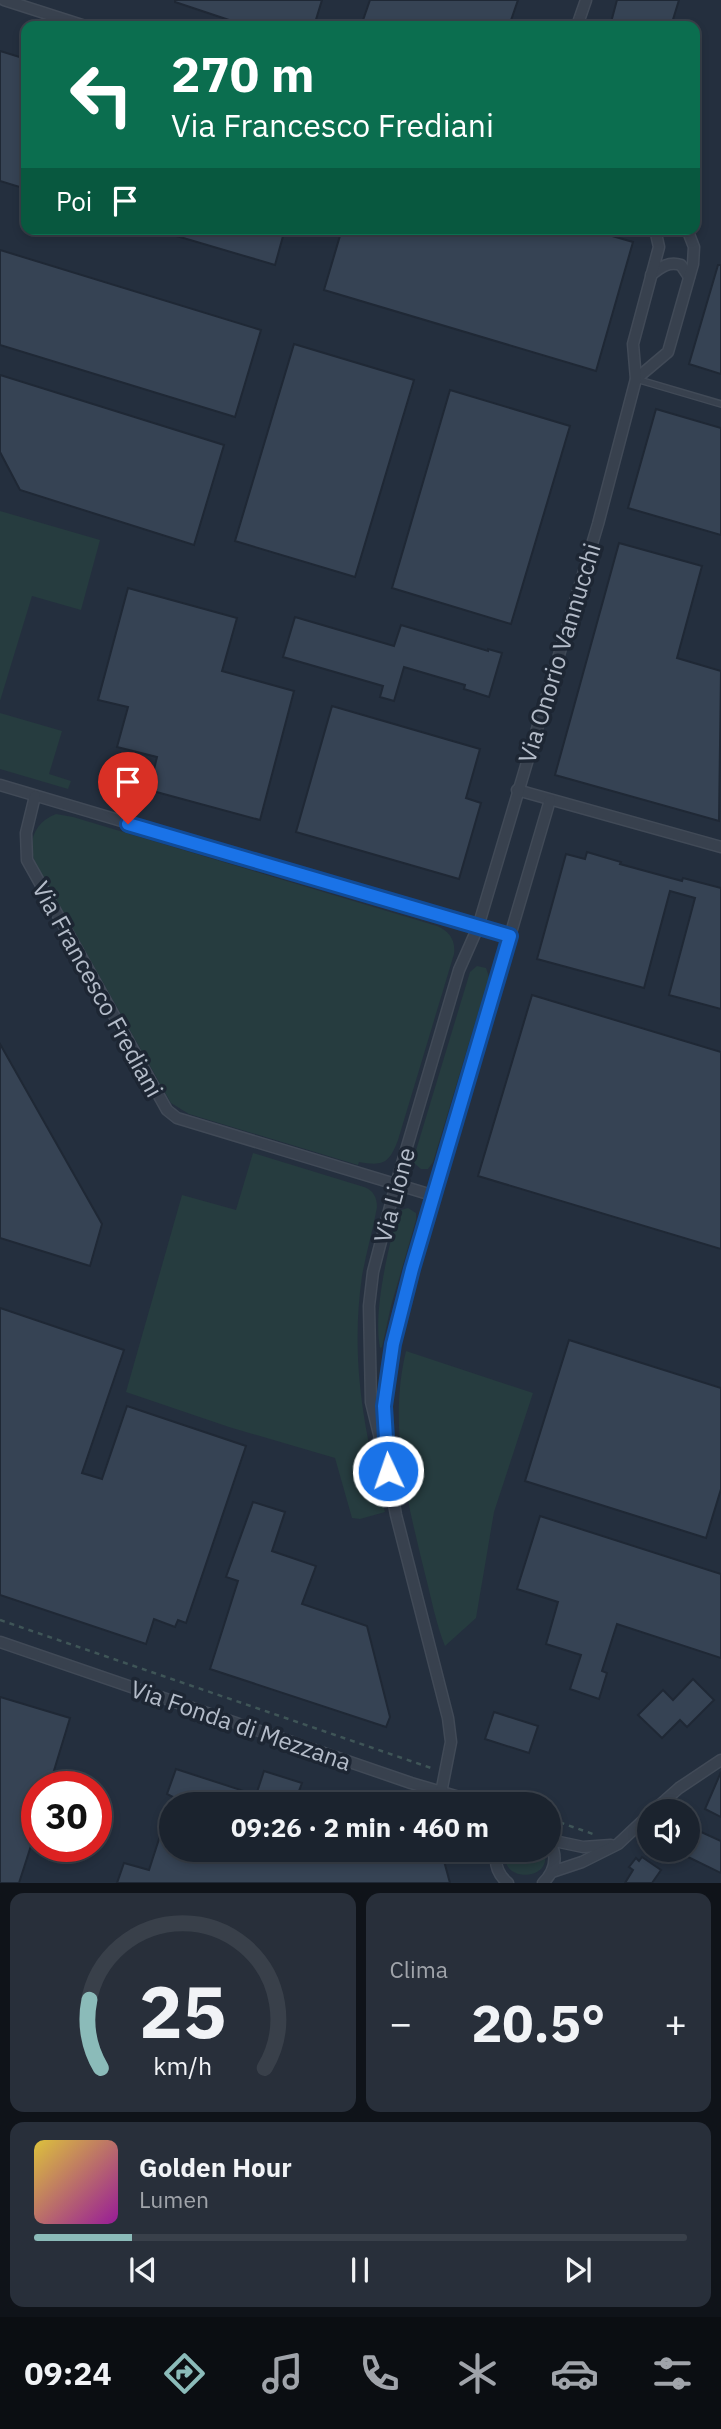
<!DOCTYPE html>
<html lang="it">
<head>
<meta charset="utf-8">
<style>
	:root { --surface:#1b232e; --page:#282f3a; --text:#f1f3f6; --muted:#a0a4aa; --line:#39404a; --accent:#8bbbb9 }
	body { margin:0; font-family:"IBM Plex Sans",sans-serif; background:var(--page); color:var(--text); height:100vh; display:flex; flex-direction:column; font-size:26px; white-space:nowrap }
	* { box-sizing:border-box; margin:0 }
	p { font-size:23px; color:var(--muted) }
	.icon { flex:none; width:38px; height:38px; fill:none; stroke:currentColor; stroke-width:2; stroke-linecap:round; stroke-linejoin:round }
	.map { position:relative; height:1883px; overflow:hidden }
	.panel { display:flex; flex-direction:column; gap:10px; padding:10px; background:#0f1319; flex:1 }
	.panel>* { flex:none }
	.top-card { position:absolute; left:21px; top:21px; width:679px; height:214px; border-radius:14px; box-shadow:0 4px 10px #0003,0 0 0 2px var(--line); background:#0b6e4f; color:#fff; overflow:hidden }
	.fabs { position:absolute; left:637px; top:1799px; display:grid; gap:14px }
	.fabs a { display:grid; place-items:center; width:63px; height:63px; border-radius:50%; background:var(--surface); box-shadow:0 4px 10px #0003,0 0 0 2px var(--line); font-size:35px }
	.speed { position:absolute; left:21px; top:1771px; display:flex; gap:14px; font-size:35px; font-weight:700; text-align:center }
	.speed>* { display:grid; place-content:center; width:91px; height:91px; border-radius:50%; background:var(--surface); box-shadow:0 4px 10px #0003,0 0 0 2px var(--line); line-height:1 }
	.speed .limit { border:10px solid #d22; background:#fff; color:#111 }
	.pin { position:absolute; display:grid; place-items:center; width:60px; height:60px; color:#fff; margin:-72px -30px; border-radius:50% 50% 50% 0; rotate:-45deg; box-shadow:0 0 7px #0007 }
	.pin .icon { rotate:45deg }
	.me { position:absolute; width:77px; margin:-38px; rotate:357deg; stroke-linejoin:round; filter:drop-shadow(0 0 5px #0008) }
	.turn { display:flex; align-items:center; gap:24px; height:147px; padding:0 35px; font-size:32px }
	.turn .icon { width:91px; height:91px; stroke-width:2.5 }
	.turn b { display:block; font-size:49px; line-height:60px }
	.then { display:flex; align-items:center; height:66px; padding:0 35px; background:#0003; gap:14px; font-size:26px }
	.big { font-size:52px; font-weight:700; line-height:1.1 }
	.panel .card { flex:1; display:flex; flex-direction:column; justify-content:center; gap:10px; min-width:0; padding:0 24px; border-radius:14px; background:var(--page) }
	.panel .dial { align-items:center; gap:0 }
	.dial svg { height:182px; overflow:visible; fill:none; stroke:var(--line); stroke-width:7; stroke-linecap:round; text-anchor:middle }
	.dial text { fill:var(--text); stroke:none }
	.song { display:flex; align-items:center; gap:21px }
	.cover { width:84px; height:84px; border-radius:10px; background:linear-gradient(135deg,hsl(50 70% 55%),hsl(300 70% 35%)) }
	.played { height:7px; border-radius:4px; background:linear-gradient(90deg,var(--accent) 15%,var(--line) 15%) }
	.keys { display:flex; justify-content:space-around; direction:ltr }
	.heat { display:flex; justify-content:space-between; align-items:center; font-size:38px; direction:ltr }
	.panel .tiles { flex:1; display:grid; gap:10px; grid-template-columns:1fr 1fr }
	.card:last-child { grid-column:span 2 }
	.trip { position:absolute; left:159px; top:1792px; width:402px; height:70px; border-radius:35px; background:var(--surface); box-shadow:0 4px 10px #0003,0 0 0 2px var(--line); font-weight:700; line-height:70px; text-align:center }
	.tabs { display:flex; height:112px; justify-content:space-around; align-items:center; background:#0b0e12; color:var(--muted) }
	.tabs .icon { width:49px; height:49px }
	.tabs .selected { color:var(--accent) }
	.tabs b { font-size:32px; color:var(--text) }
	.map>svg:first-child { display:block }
</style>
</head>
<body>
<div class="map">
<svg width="721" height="1883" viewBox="0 0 721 1883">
	<rect width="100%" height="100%" fill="#242f3e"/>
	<g fill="#263c3f">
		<polygon points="0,511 100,540 81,610 32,596 0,701"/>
		<polygon points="0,713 62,731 49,774 71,781 68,789 0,769"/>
		<path d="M56,814L73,817L437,926C449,931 456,940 454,954L398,1140C389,1164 383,1166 359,1162L358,1165L189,1114L171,1103L35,862C27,841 35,822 56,814Z"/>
		<polygon points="477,966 486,968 489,977 433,1162 428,1169 421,1169 414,1163 414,1157 470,972"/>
		<path d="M253,1153L364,1187C373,1190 377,1197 377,1207C373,1230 366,1253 362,1276C350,1360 364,1431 385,1512L360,1519L352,1518L335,1458L229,1427L126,1392L182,1195L236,1210Z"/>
		<path d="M408,1208L416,1213V1220L391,1306L382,1347L380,1348C373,1310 388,1252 397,1215L401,1210Z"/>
		<path d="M406,1351L533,1393L494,1512L476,1618L445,1646C436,1624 431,1597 425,1574C407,1501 388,1426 406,1351Z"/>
		<path d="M507,1850H544C555,1883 495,1883 507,1850Z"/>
	</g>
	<g fill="#364354" stroke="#1f2835" stroke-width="2">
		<polygon points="175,0 322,0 314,26 247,26 175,2"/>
		<polygon points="370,0 518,0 509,26 361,26"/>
		<polygon points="617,0 679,0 671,26 610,26"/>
		<polygon points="0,51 26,59 26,189 0,181"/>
		<polygon points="163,229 285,229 275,265 163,232"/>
		<polygon points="342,229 588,229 633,242 596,371 324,290"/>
		<polygon points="0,250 261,330 235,417 0,345"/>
		<polygon points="718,265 721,265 721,374 689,364"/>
		<polygon points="294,344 414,380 355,577 235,541"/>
		<polygon points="0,375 224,445 194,545 20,490 0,452"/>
		<polygon points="450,390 570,426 511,624 392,588"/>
		<polygon points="656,409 721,428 721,535 628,508"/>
		<polygon points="619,543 702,566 677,658 721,671 719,821 555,775"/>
		<polygon points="128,588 237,618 222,671 294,691 260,820 149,790 157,757 117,747 128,707 98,700"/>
		<polygon points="295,617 394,646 401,625 488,651 488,649 502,653 489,697 464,689 465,685 404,667 394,701 380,697 383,686 283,657"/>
		<polygon points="332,706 480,749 466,798 481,803 459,879 296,832"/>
		<polygon points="587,852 621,862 620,864 682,881 683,878 721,888 721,1009 669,995 695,898 670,891 644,988 537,959 566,854 585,859"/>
		<polygon points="532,995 721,1052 721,1249 478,1176"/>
		<polygon points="0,1044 102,1224 90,1266 0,1238"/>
		<polygon points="0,1308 124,1350 82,1473 102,1479 127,1406 246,1446 186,1623 178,1620 175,1627 154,1619 146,1644 0,1595"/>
		<polygon points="569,1340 721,1388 721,1489 706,1538 525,1481"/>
		<polygon points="253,1502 285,1512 272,1551 316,1566 302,1604 367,1626 390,1717 386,1727 210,1669 238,1581 226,1577"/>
		<polygon points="540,1516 721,1574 721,1658 617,1624 602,1671 607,1673 599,1699 570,1689 581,1655 546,1644 558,1602 517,1589"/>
		<polygon points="693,1679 714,1700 687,1727 680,1720 662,1738 638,1715 663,1690 673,1700"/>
		<polygon points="0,1697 70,1718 49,1787 37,1787 37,1827 19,1883 0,1883"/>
		<polygon points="494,1712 538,1726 529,1753 485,1739"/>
		<polygon points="176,1769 256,1795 264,1771 302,1783 294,1804 170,1804 173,1797 167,1794"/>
		<polygon points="721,1772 721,1817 705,1809"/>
		<polygon points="327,1792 357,1802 357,1804 323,1804"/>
		<polygon points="169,1808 172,1808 172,1850 441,1850 450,1883 117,1883 124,1863 149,1870"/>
		<polygon points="688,1826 721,1841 721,1873 688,1857"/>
		<polygon points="642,1857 661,1870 652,1883 625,1883 633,1870 629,1867 636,1858 639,1861"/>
	</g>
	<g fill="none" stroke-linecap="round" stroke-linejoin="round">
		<defs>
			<polyline id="lane" points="636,379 721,404"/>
			<g id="street">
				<polyline points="4,0 85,26"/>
				<polyline points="577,26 586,0"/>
				<path d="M651,275C661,267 669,261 681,265L689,277"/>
				<polyline points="636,379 668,352 693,264 694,247 687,229"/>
				<polyline points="0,785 510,936"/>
				<polyline points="517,790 721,847"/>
				<polyline points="35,796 26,833 27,860 167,1110 177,1118 435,1196"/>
				<polyline points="386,1443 384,1406 393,1344 412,1269 550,800"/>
				<polyline points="0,1642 411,1783 483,1804"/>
				<polyline points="441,1793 451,1742 448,1718 396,1515 388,1471 371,1402 369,1306 373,1272 396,1184 459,970 478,927 598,524 636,379 633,344 659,247 655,229"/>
				<polyline points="653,1811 679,1788 721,1760"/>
				<polyline points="550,1840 583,1847 611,1845"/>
				<path d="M497,1850C494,1863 497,1874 508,1883"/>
				<polyline points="552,1872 582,1862 618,1844 649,1815"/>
				<path d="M543,1883C555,1871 558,1857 550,1842"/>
			</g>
		</defs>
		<use href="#lane" stroke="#414a57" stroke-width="8"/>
		<use href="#street" stroke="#414a57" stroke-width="13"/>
		<g stroke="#3f5557" stroke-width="2.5" stroke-dasharray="5 5" stroke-linecap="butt">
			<polyline points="0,1620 434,1769"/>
			<polyline points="493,1797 510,1804"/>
			<polyline points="550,1819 593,1834"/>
		</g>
		<use href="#lane" stroke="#38414e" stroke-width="5"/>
		<use href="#street" stroke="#38414e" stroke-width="10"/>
	</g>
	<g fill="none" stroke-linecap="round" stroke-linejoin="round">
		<defs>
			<polyline id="route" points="128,824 510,936 412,1269 393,1344 384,1406 388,1471"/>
		</defs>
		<use href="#route" stroke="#114b97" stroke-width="18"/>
		<use href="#route" stroke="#1a73e8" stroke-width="12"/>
	</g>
	<g text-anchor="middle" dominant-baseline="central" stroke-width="7" stroke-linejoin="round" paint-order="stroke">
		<g font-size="24" fill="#b4bcc9" stroke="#1d2633">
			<text transform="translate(559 653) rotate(-73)">Via Onorio Vannucchi</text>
			<text transform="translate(98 989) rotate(61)">Via Francesco Frediani</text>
			<text transform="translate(394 1195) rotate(-75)">Via Lione</text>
			<text transform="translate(241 1725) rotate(19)">Via Fonda di Mezzana</text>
		</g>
	</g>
</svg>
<div class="fabs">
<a><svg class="icon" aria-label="sound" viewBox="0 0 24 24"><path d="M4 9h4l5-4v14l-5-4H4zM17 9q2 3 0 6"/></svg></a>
</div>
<div class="speed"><div class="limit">30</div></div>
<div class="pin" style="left:128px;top:824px;background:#d93025"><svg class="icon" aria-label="arrive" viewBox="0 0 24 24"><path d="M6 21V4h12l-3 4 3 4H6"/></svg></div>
<svg class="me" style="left:388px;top:1471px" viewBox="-20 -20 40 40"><circle r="17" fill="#1a73e8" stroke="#fff" stroke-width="3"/><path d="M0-11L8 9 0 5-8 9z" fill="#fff"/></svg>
<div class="trip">09:26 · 2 min · 460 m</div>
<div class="top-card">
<div class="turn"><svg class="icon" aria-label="left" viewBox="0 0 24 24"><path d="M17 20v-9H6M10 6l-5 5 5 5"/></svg><div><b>270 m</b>Via Francesco Frediani</div></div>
<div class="then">Poi<svg class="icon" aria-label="arrive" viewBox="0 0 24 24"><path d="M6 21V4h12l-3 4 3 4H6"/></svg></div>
</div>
</div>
<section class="panel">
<div class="tiles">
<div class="card dial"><svg viewBox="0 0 100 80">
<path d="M14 69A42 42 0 1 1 86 69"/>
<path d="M14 69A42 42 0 0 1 9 39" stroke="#8bbbb9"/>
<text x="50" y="56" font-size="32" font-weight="700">25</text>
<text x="50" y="72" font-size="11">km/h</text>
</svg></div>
<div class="card"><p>Clima</p>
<div class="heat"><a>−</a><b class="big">20.5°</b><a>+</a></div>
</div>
<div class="card">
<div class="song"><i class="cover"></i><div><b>Golden Hour</b><p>Lumen</p></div></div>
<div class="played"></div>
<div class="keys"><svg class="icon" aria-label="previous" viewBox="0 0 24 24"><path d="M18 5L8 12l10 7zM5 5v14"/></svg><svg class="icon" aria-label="pause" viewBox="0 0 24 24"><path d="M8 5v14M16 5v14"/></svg><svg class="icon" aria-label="next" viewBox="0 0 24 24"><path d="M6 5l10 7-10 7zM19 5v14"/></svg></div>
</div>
</div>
</section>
<nav class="tabs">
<b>09:24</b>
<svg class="icon selected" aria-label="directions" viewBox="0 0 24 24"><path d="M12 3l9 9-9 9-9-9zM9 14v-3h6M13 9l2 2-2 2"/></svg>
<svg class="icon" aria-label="music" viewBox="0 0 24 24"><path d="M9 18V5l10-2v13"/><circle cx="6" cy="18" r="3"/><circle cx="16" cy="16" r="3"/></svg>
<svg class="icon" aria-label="phone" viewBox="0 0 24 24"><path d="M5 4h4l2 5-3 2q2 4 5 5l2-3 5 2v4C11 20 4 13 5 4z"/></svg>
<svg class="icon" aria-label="climate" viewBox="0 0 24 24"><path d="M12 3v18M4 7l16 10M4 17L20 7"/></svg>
<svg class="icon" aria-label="car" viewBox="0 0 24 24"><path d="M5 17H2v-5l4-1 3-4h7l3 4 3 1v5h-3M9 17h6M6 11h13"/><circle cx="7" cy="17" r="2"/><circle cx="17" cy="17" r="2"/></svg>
<svg class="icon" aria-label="filters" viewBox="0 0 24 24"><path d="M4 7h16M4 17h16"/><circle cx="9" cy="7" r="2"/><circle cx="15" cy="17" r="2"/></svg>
</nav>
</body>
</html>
